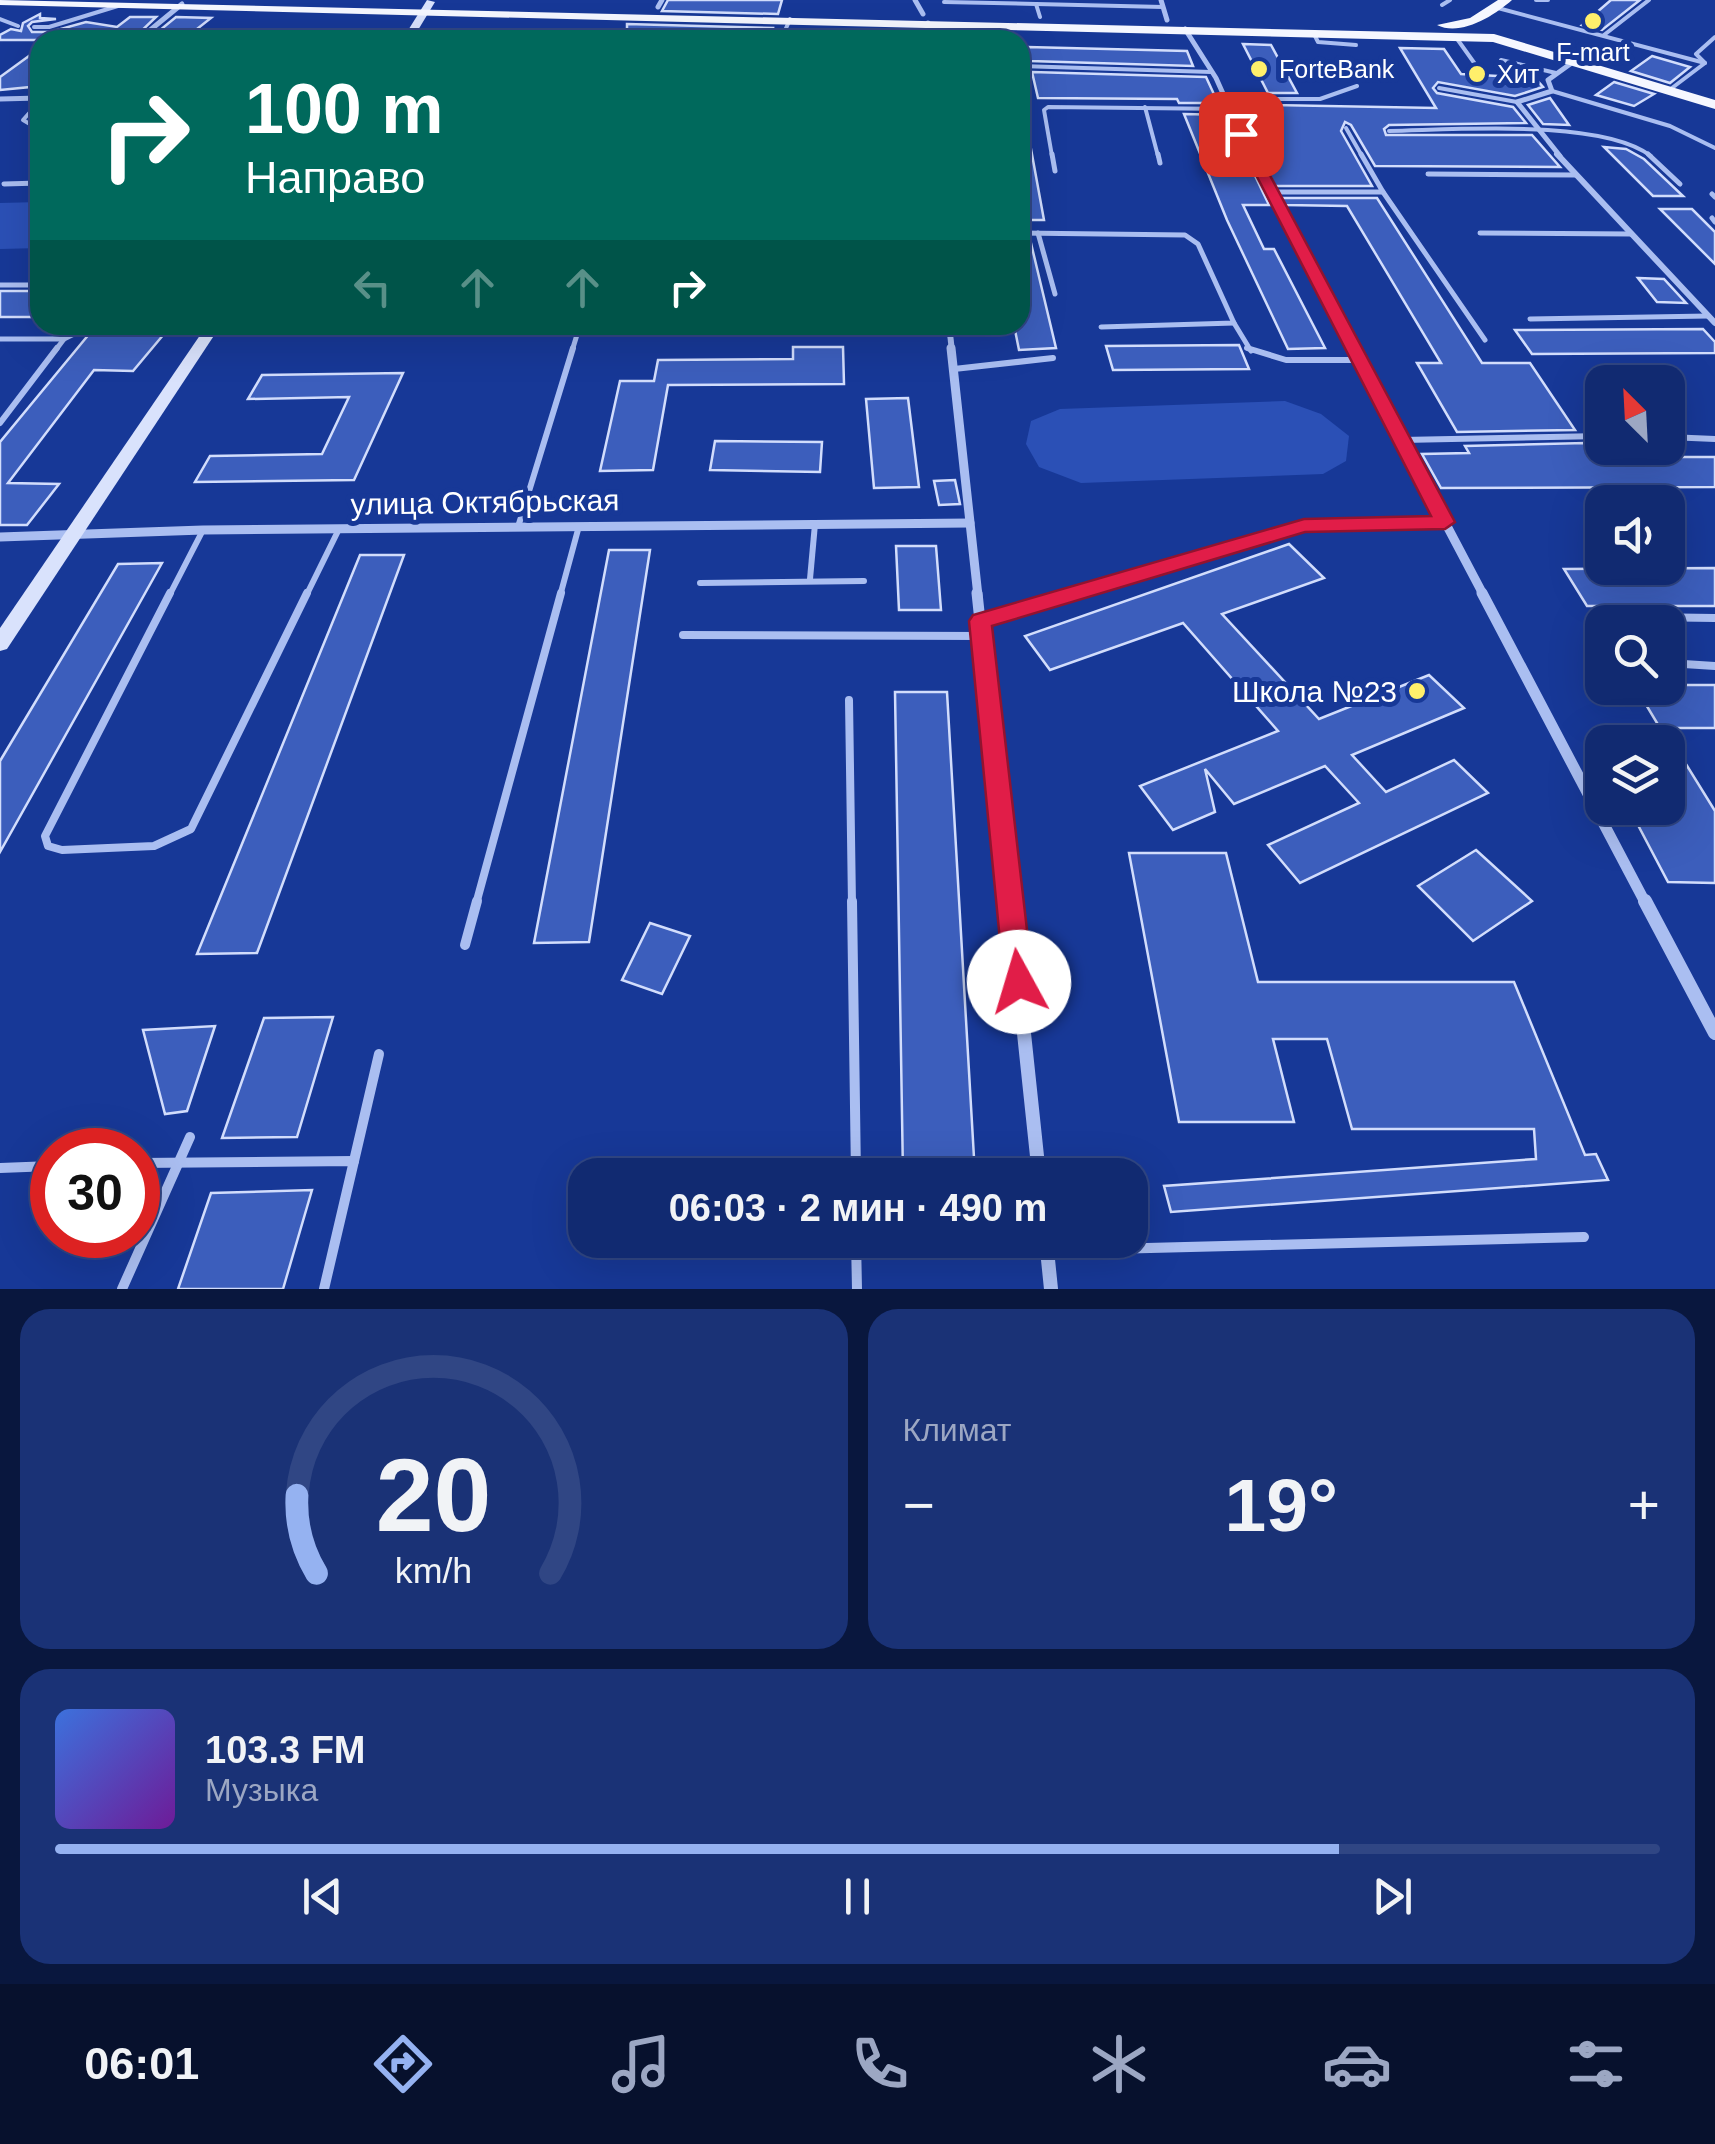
<!DOCTYPE html>
<html lang="ru">
<head>
<meta charset="utf-8">
<style>
	:root { --surface:#112a71; --page:#1a3276; --text:#f1f3f6; --muted:#9ca7c3; --line:#304684; --accent:#95b2f1 }
	body { margin:0; font-family:Helvetica,sans-serif; background:var(--page); color:var(--text); height:100vh; display:flex; flex-direction:column; font-size:38px; white-space:nowrap }
	* { box-sizing:border-box; margin:0 }
	p { font-size:32px; color:var(--muted) }
	.icon { flex:none; width:55px; height:55px; fill:none; stroke:currentColor; stroke-width:2; stroke-linecap:round; stroke-linejoin:round }
	.map { position:relative; height:1289px; overflow:hidden }
	.drawer { display:flex; flex-direction:column; gap:20px; padding:20px; background:#09173e; flex:1 }
	.drawer>* { flex:none }
	.top-card { position:absolute; left:30px; top:30px; width:1000px; height:305px; border-radius:30px; box-shadow:0 10px 40px #0002,0 0 0 2px var(--line); background:#00695c; color:#fff; overflow:hidden }
	.needle { width:65px; rotate:336deg }
	.tools { position:absolute; left:1585px; top:365px; display:grid; gap:20px }
	.tools a { display:grid; place-items:center; width:100px; height:100px; border-radius:20px; background:var(--surface); box-shadow:0 10px 40px #0002,0 0 0 2px var(--line); font-size:50px }
	.speed { position:absolute; left:30px; top:1128px; display:flex; gap:20px; font-size:50px; font-weight:700; text-align:center }
	.speed>* { display:grid; place-content:center; width:130px; height:130px; border-radius:50%; background:var(--surface); box-shadow:0 10px 40px #0002,0 0 0 2px var(--line); line-height:1 }
	.speed .limit { border:15px solid #d22; background:#fff; color:#111 }
	.pin { position:absolute; display:grid; place-items:center; width:85px; height:85px; color:#fff; margin:-42px; border-radius:20px; box-shadow:0 5px 15px #0006 }
	.me { position:absolute; width:110px; margin:-55px; rotate:354deg; stroke-linejoin:round; filter:drop-shadow(0 0 8px #0008) }
	.turn { display:flex; align-items:center; gap:35px; height:210px; padding:0 50px; font-size:45px }
	.turn .icon { width:130px; height:130px; stroke-width:2.5 }
	.turn b { display:block; font-size:70px; line-height:85px }
	.lanes { display:flex; align-items:center; height:95px; padding:0 50px; background:#0003; justify-content:center; gap:50px; direction:ltr }
	.lanes .off { opacity:.35 }
	.big { font-size:75px; font-weight:700; line-height:1.1 }
	.drawer .widget { flex:1; display:flex; flex-direction:column; justify-content:center; gap:15px; min-width:0; padding:0 35px; border-radius:30px; background:var(--page) }
	.drawer .dial { align-items:center; gap:0 }
	.dial svg { height:260px; overflow:visible; fill:none; stroke:var(--line); stroke-width:7; stroke-linecap:round; text-anchor:middle }
	.dial text { fill:var(--text); stroke:none }
	.song { display:flex; align-items:center; gap:30px }
	.cover { width:120px; height:120px; border-radius:15px; background:linear-gradient(135deg,hsl(220 70% 55%),hsl(280 70% 35%)) }
	.played { height:10px; border-radius:5px; background:linear-gradient(90deg,var(--accent) 80%,var(--line) 80%) }
	.keys { display:flex; justify-content:space-around; direction:ltr }
	.heat { display:flex; justify-content:space-between; align-items:center; font-size:55px; direction:ltr }
	.drawer .tiles { flex:1; display:grid; gap:20px; grid-template-columns:1fr 1fr }
	.widget:last-child { grid-column:span 2 }
	.trip { position:absolute; left:568px; top:1158px; width:580px; height:100px; border-radius:30px; background:var(--surface); box-shadow:0 10px 40px #0002,0 0 0 2px var(--line); font-weight:700; line-height:100px; text-align:center }
	.tabs { display:flex; height:160px; justify-content:space-around; align-items:center; background:#07112d; color:var(--muted) }
	.tabs .icon { width:70px; height:70px }
	.tabs .selected { color:var(--accent) }
	.tabs b { font-size:45px; color:var(--text) }
	.map>svg:first-child { display:block }
</style>
</head>
<body>
<div class="map">
<svg width="1715" height="1289" viewBox="0 0 1715 1289">
	<rect width="100%" height="100%" fill="#173897"/>
	<g fill="#2b50b6">
		<polygon points="40,202 40,248 0,249 0,203"/>
		<polygon points="1285,401 1321,414 1349,436 1346,461 1323,474 1081,483 1039,467 1026,444 1031,421 1060,409"/>
	</g>
	<g fill="#3c5ebc" stroke="#d2ddfc" stroke-width="2.5">
		<polygon points="668,0 782,0 778,14 662,11"/>
		<polygon points="1611,0 1640,0 1602,30 1582,25"/>
		<polygon points="40,14 40,18 56,19 32,22 28,26 32,32 50,32 86,22 117,27 130,17 156,17 132,40 0,40 0,35 11,29 21,31 23,23"/>
		<polygon points="176,17 211,18 183,40 148,40"/>
		<polygon points="627,24 773,28 770,40 627,40"/>
		<polygon points="1243,44 1271,45 1297,93 1268,93"/>
		<polygon points="1027,47 1187,51 1193,66 1030,61"/>
		<polygon points="40,48 40,86 0,90 0,77"/>
		<polygon points="1400,48 1444,49 1461,74 1535,78 1543,87 1515,96 1438,82 1433,88 1437,93 1513,107 1526,123 1389,125 1384,129 1386,135 1532,135 1560,167 1375,166 1351,125 1345,122 1341,131 1372,186 1275,186 1238,111 1276,111 1273,105 1436,108"/>
		<polygon points="1652,56 1690,67 1670,83 1631,71"/>
		<polygon points="1032,72 1206,77 1218,103 1179,103 1177,99 1038,98"/>
		<polygon points="1614,82 1654,94 1634,106 1596,95"/>
		<polygon points="1550,98 1569,125 1543,124 1528,105"/>
		<polygon points="1184,114 1226,115 1269,205 1243,205 1264,249 1274,249 1325,348 1288,349 1227,220"/>
		<polygon points="1604,147 1626,149 1644,159 1683,196 1653,196"/>
		<polygon points="1031,149 1044,220 1020,220 1020,150"/>
		<polygon points="1281,198 1377,198 1482,363 1530,363 1575,430 1457,432 1417,363 1441,363 1347,206 1285,205"/>
		<polygon points="1660,209 1692,209 1715,232 1715,264"/>
		<polygon points="1020,239 1030,239 1056,348 1019,350 1014,325 1020,325"/>
		<polygon points="1638,278 1664,279 1686,303 1657,302"/>
		<rect x="0" y="291" width="40" height="26"/>
		<polygon points="1703,329 1715,342 1715,353 1532,354 1515,330"/>
		<polygon points="90,333 164,334 133,371 94,370 8,483 59,484 27,525 0,525 0,442"/>
		<polygon points="1239,345 1249,369 1113,370 1106,346"/>
		<polygon points="793,347 843,347 844,384 668,385 653,470 600,471 620,381 654,381 658,360 793,359"/>
		<polygon points="403,373 354,480 195,482 210,456 322,454 349,397 248,399 262,375"/>
		<polygon points="908,398 919,487 874,488 866,399"/>
		<polygon points="715,441 822,442 820,472 710,470"/>
		<polygon points="1585,443 1594,457 1715,457 1715,487 1441,488 1422,454 1469,453 1465,446"/>
		<polygon points="955,480 960,504 939,505 934,481"/>
		<polygon points="1289,544 1324,578 1222,614 1319,719 1429,675 1464,708 1352,755 1386,792 1454,760 1488,793 1300,883 1268,845 1359,803 1325,766 1234,804 1205,769 1215,812 1173,830 1140,786 1278,731 1183,623 1050,670 1025,636"/>
		<polygon points="896,546 936,546 941,610 899,610"/>
		<polygon points="609,550 650,550 589,942 534,943"/>
		<polygon points="360,555 404,555 257,953 197,954"/>
		<polygon points="162,563 0,852 0,761 118,564"/>
		<polygon points="1715,568 1715,606 1587,606 1564,569"/>
		<polygon points="1668,685 1715,685 1715,728 1660,728 1636,688"/>
		<polygon points="895,692 947,692 975,1175 903,1175"/>
		<polygon points="1668,735 1715,811 1715,883 1668,882 1629,808 1668,808"/>
		<polygon points="1476,850 1532,901 1473,941 1418,886"/>
		<polygon points="1129,853 1226,853 1258,982 1514,982 1585,1155 1596,1154 1608,1180 1171,1212 1164,1186 1536,1159 1534,1129 1352,1129 1327,1039 1273,1039 1294,1122 1179,1122"/>
		<polygon points="650,923 690,936 662,994 622,980"/>
		<polygon points="333,1017 297,1137 222,1138 264,1018"/>
		<polygon points="215,1026 187,1111 165,1114 143,1030"/>
		<polygon points="312,1190 283,1289 178,1289 211,1193"/>
	</g>
	<g fill="none" stroke-linecap="round" stroke-linejoin="round">
		<g stroke="#aabef1" stroke-width="4">
			<polyline points="1536,0 1548,0"/>
			<polyline points="944,2 1036,4 1040,17"/>
			<polyline points="1036,4 1163,7"/>
			<polyline points="1442,5 1450,0"/>
			<polyline points="1494,7 1705,63"/>
			<polyline points="0,19 18,26"/>
			<polyline points="34,27 49,27 121,5"/>
			<polyline points="1313,32 1318,42 1356,45"/>
			<polyline points="1604,35 1649,0"/>
			<polyline points="1455,36 1475,64"/>
			<polyline points="207,40 230,40"/>
			<polyline points="781,40 790,19"/>
			<polyline points="1501,60 1556,73"/>
			<polyline points="1020,66 1211,72"/>
			<polyline points="1439,88 1517,102"/>
			<polyline points="1552,91 1670,126 1715,148"/>
			<polyline points="1668,91 1705,63 1696,54 1715,37"/>
			<polyline points="1225,99 1320,99 1357,86"/>
			<polyline points="40,101 23,120 40,130"/>
			<polyline points="1145,107 1158,156"/>
			<polyline points="1346,128 1362,156"/>
			<path d="M1389,131C1453,130 1601,118 1651,156"/>
			<polyline points="1052,156 1044,110 1048,107 1230,109"/>
		</g>
		<g stroke="#aabef1" stroke-width="5">
			<polyline points="1052,154 1055,171"/>
			<polyline points="1158,154 1160,163"/>
			<polyline points="1648,154 1680,184"/>
			<polyline points="1428,174 1577,175"/>
			<polyline points="4,184 40,183"/>
			<polyline points="1271,192 1383,192 1361,154"/>
			<polyline points="1383,192 1485,340"/>
			<polyline points="1712,194 1715,197"/>
			<polyline points="1712,218 1715,222"/>
			<polyline points="1020,233 1185,235 1198,244 1234,323 1101,327"/>
			<polyline points="1038,233 1055,294"/>
			<polyline points="1480,233 1631,234"/>
			<polyline points="0,285 40,285"/>
			<polyline points="1530,319 1708,316"/>
			<polyline points="1234,323 1251,351"/>
			<polyline points="0,339 64,339 88,327 336,325"/>
			<polyline points="55,351 64,339"/>
			<polyline points="572,351 580,325"/>
		</g>
		<g stroke="#aabef1" stroke-width="6">
			<polyline points="1247,348 1286,360 1359,360"/>
			<polyline points="954,369 1053,358"/>
			<polyline points="0,423 57,348"/>
			<polyline points="1668,437 1715,439"/>
			<polyline points="1402,440 1602,436"/>
			<polyline points="518,527 573,348"/>
			<polyline points="810,579 815,524"/>
			<polyline points="700,583 864,581"/>
			<polyline points="169,596 203,530"/>
			<polyline points="306,596 339,529"/>
			<polyline points="560,596 579,526"/>
			<polyline points="1067,596 1304,526 1445,522"/>
		</g>
		<g stroke="#aabef1" stroke-width="8">
			<polyline points="170,593 45,836 48,846 62,850 154,846 191,829 307,593"/>
			<polyline points="981,621 1075,593"/>
			<polyline points="1637,622 1642,617 1715,618"/>
			<polyline points="683,635 982,636"/>
			<polyline points="1668,663 1715,666"/>
			<polyline points="849,700 852,904"/>
			<polyline points="476,904 561,593"/>
		</g>
		<g stroke="#aabef1" stroke-width="10">
			<polyline points="852,901 856,1175"/>
			<polyline points="465,945 477,901"/>
			<polyline points="354,1161 379,1054"/>
			<polyline points="138,1163 354,1161 324,1289"/>
			<polyline points="0,1168 52,1166"/>
			<polyline points="856,1240 857,1289"/>
			<polyline points="1047,1255 1069,1250 1584,1237"/>
			<polyline points="122,1289 190,1137"/>
		</g>
		<g stroke="#aabef1" stroke-width="5">
			<polyline points="915,0 923,14"/>
			<polyline points="1161,0 1167,20"/>
			<polyline points="658,7 662,0"/>
			<polyline points="928,23 929,40"/>
			<polyline points="1185,29 1216,78 1251,156"/>
			<polyline points="138,40 182,4"/>
			<polyline points="0,99 40,98"/>
			<polyline points="1560,156 1517,102 1552,91 1548,80 1573,62"/>
		</g>
		<g stroke="#aabef1" stroke-width="6">
			<polyline points="1250,154 1354,351"/>
			<polyline points="1557,154 1715,323"/>
			<polyline points="949,325 952,351"/>
		</g>
		<g stroke="#aabef1" stroke-width="9">
			<polyline points="951,348 978,596"/>
			<polyline points="1353,348 1484,596"/>
			<polyline points="0,537 203,530 970,523"/>
		</g>
		<g stroke="#aabef1" stroke-width="11">
			<polyline points="977,593 1010,904"/>
			<polyline points="1482,593 1646,904"/>
		</g>
		<g stroke="#aabef1" stroke-width="14">
			<polyline points="1010,901 1039,1175"/>
			<polyline points="1645,901 1715,1033"/>
			<polyline points="1046,1240 1051,1289"/>
		</g>
		<g fill="#d9e2fc" fill-rule="evenodd">
			<polygon points="427,0 435,2 412,40 402,40"/>
			<polygon points="207,325 221,325 7,649 0,651 0,628"/>
		</g>
		<g fill="#f5f7ff" fill-rule="evenodd">
			<polygon points="0,0 1494,34 1715,100 1715,109 1493,42 0,5"/>
			<path d="M1498,0H1512C1494,16 1460,37 1437,25L1470,18Z"/>
		</g>
	</g>
	<polygon fill="#e11d48" stroke="#92132f" stroke-width="2.5" points="1241,129 1248,134 1455,522 1445,529 1305,532 992,626 1033,982 1029,992 1019,996 1009,992 1004,982 969,621 973,615 1304,519 1431,516 1235,134"/>
	<g fill="#ffef6b" stroke="#173897" stroke-width="4">
		<circle cx="1593" cy="21" r="10"/>
		<circle cx="1259" cy="69" r="10"/>
		<circle cx="1477" cy="74" r="10"/>
		<circle cx="1417" cy="691" r="10"/>
	</g>
	<g text-anchor="middle" dominant-baseline="central" stroke-width="10" stroke-linejoin="round" paint-order="stroke">
		<g font-size="25" fill="#fff" stroke="#173897" text-anchor="start">
			<text x="1593" y="52" text-anchor="middle">F-mart</text>
			<text x="1279" y="69">ForteBank</text>
			<text x="1497" y="74">Хит</text>
		</g>
		<g font-size="30" fill="#fff" stroke="#173897">
			<text transform="translate(485 502) rotate(-1)">улица Октябрьская</text>
		</g>
		<g font-size="30" fill="#fff" stroke="#173897" text-anchor="end">
			<text x="1397" y="691">Школа №23</text>
		</g>
	</g>
</svg>
<div class="tools">
<a><svg class="needle" viewBox="-14 -14 28 28"><path d="M0-13l5 13h-10z" fill="#e53935"/><path d="M0 13l5-13h-10z" fill="#9ca7c3"/></svg></a>
<a><svg class="icon" aria-label="sound" viewBox="0 0 24 24"><path d="M4 9h4l5-4v14l-5-4H4zM17 9q2 3 0 6"/></svg></a>
<a><svg class="icon" aria-label="search" viewBox="0 0 24 24"><circle cx="10" cy="10" r="6"/><path d="M15 15l6 6"/></svg></a>
<a><svg class="icon" aria-label="layers" viewBox="0 0 24 24"><path d="M12 4l9 5-9 5-9-5zM3 14l9 5 9-5"/></svg></a>
</div>
<div class="speed"><div class="limit">30</div></div>
<div class="pin" style="left:1241px;top:134px;background:#d93025"><svg class="icon" aria-label="arrive" viewBox="0 0 24 24"><path d="M6 21V4h12l-3 4 3 4H6"/></svg></div>
<svg class="me" style="left:1019px;top:982px" viewBox="-20 -20 40 40"><circle r="19" fill="#fff"/><path d="M0-13L10 11 0 6-10 11z" fill="#e11d48"/></svg>
<div class="trip">06:03 · 2 мин · 490 m</div>
<div class="top-card">
<div class="turn"><svg class="icon" aria-label="right" viewBox="0 0 24 24"><path d="M7 20v-9h11M14 6l5 5-5 5"/></svg><div><b>100 m</b>Направо</div></div>
<div class="lanes"><svg class="icon off" aria-label="left" viewBox="0 0 24 24"><path d="M17 20v-9H6M10 6l-5 5 5 5"/></svg><svg class="icon off" aria-label="ahead" viewBox="0 0 24 24"><path d="M12 20V5M6 11l6-6 6 6"/></svg><svg class="icon off" aria-label="ahead" viewBox="0 0 24 24"><path d="M12 20V5M6 11l6-6 6 6"/></svg><svg class="icon" aria-label="right" viewBox="0 0 24 24"><path d="M7 20v-9h11M14 6l5 5-5 5"/></svg></div>
</div>
</div>
<section class="drawer">
<div class="tiles">
<div class="widget dial"><svg viewBox="0 0 100 80">
<path d="M14 69A42 42 0 1 1 86 69"/>
<path d="M14 69A42 42 0 0 1 8 45" stroke="#95b2f1"/>
<text x="50" y="56" font-size="32" font-weight="700">20</text>
<text x="50" y="72" font-size="11">km/h</text>
</svg></div>
<div class="widget"><p>Климат</p>
<div class="heat"><a>−</a><b class="big">19°</b><a>+</a></div>
</div>
<div class="widget">
<div class="song"><i class="cover"></i><div><b>103.3 FM</b><p>Музыка</p></div></div>
<div class="played"></div>
<div class="keys"><svg class="icon" aria-label="previous" viewBox="0 0 24 24"><path d="M18 5L8 12l10 7zM5 5v14"/></svg><svg class="icon" aria-label="pause" viewBox="0 0 24 24"><path d="M8 5v14M16 5v14"/></svg><svg class="icon" aria-label="next" viewBox="0 0 24 24"><path d="M6 5l10 7-10 7zM19 5v14"/></svg></div>
</div>
</div>
</section>
<nav class="tabs">
<b>06:01</b>
<svg class="icon selected" aria-label="directions" viewBox="0 0 24 24"><path d="M12 3l9 9-9 9-9-9zM9 14v-3h6M13 9l2 2-2 2"/></svg>
<svg class="icon" aria-label="music" viewBox="0 0 24 24"><path d="M9 18V5l10-2v13"/><circle cx="6" cy="18" r="3"/><circle cx="16" cy="16" r="3"/></svg>
<svg class="icon" aria-label="phone" viewBox="0 0 24 24"><path d="M5 4h4l2 5-3 2q2 4 5 5l2-3 5 2v4C11 20 4 13 5 4z"/></svg>
<svg class="icon" aria-label="climate" viewBox="0 0 24 24"><path d="M12 3v18M4 7l16 10M4 17L20 7"/></svg>
<svg class="icon" aria-label="car" viewBox="0 0 24 24"><path d="M5 17H2v-5l4-1 3-4h7l3 4 3 1v5h-3M9 17h6M6 11h13"/><circle cx="7" cy="17" r="2"/><circle cx="17" cy="17" r="2"/></svg>
<svg class="icon" aria-label="filters" viewBox="0 0 24 24"><path d="M4 7h16M4 17h16"/><circle cx="9" cy="7" r="2"/><circle cx="15" cy="17" r="2"/></svg>
</nav>
</body>
</html>
